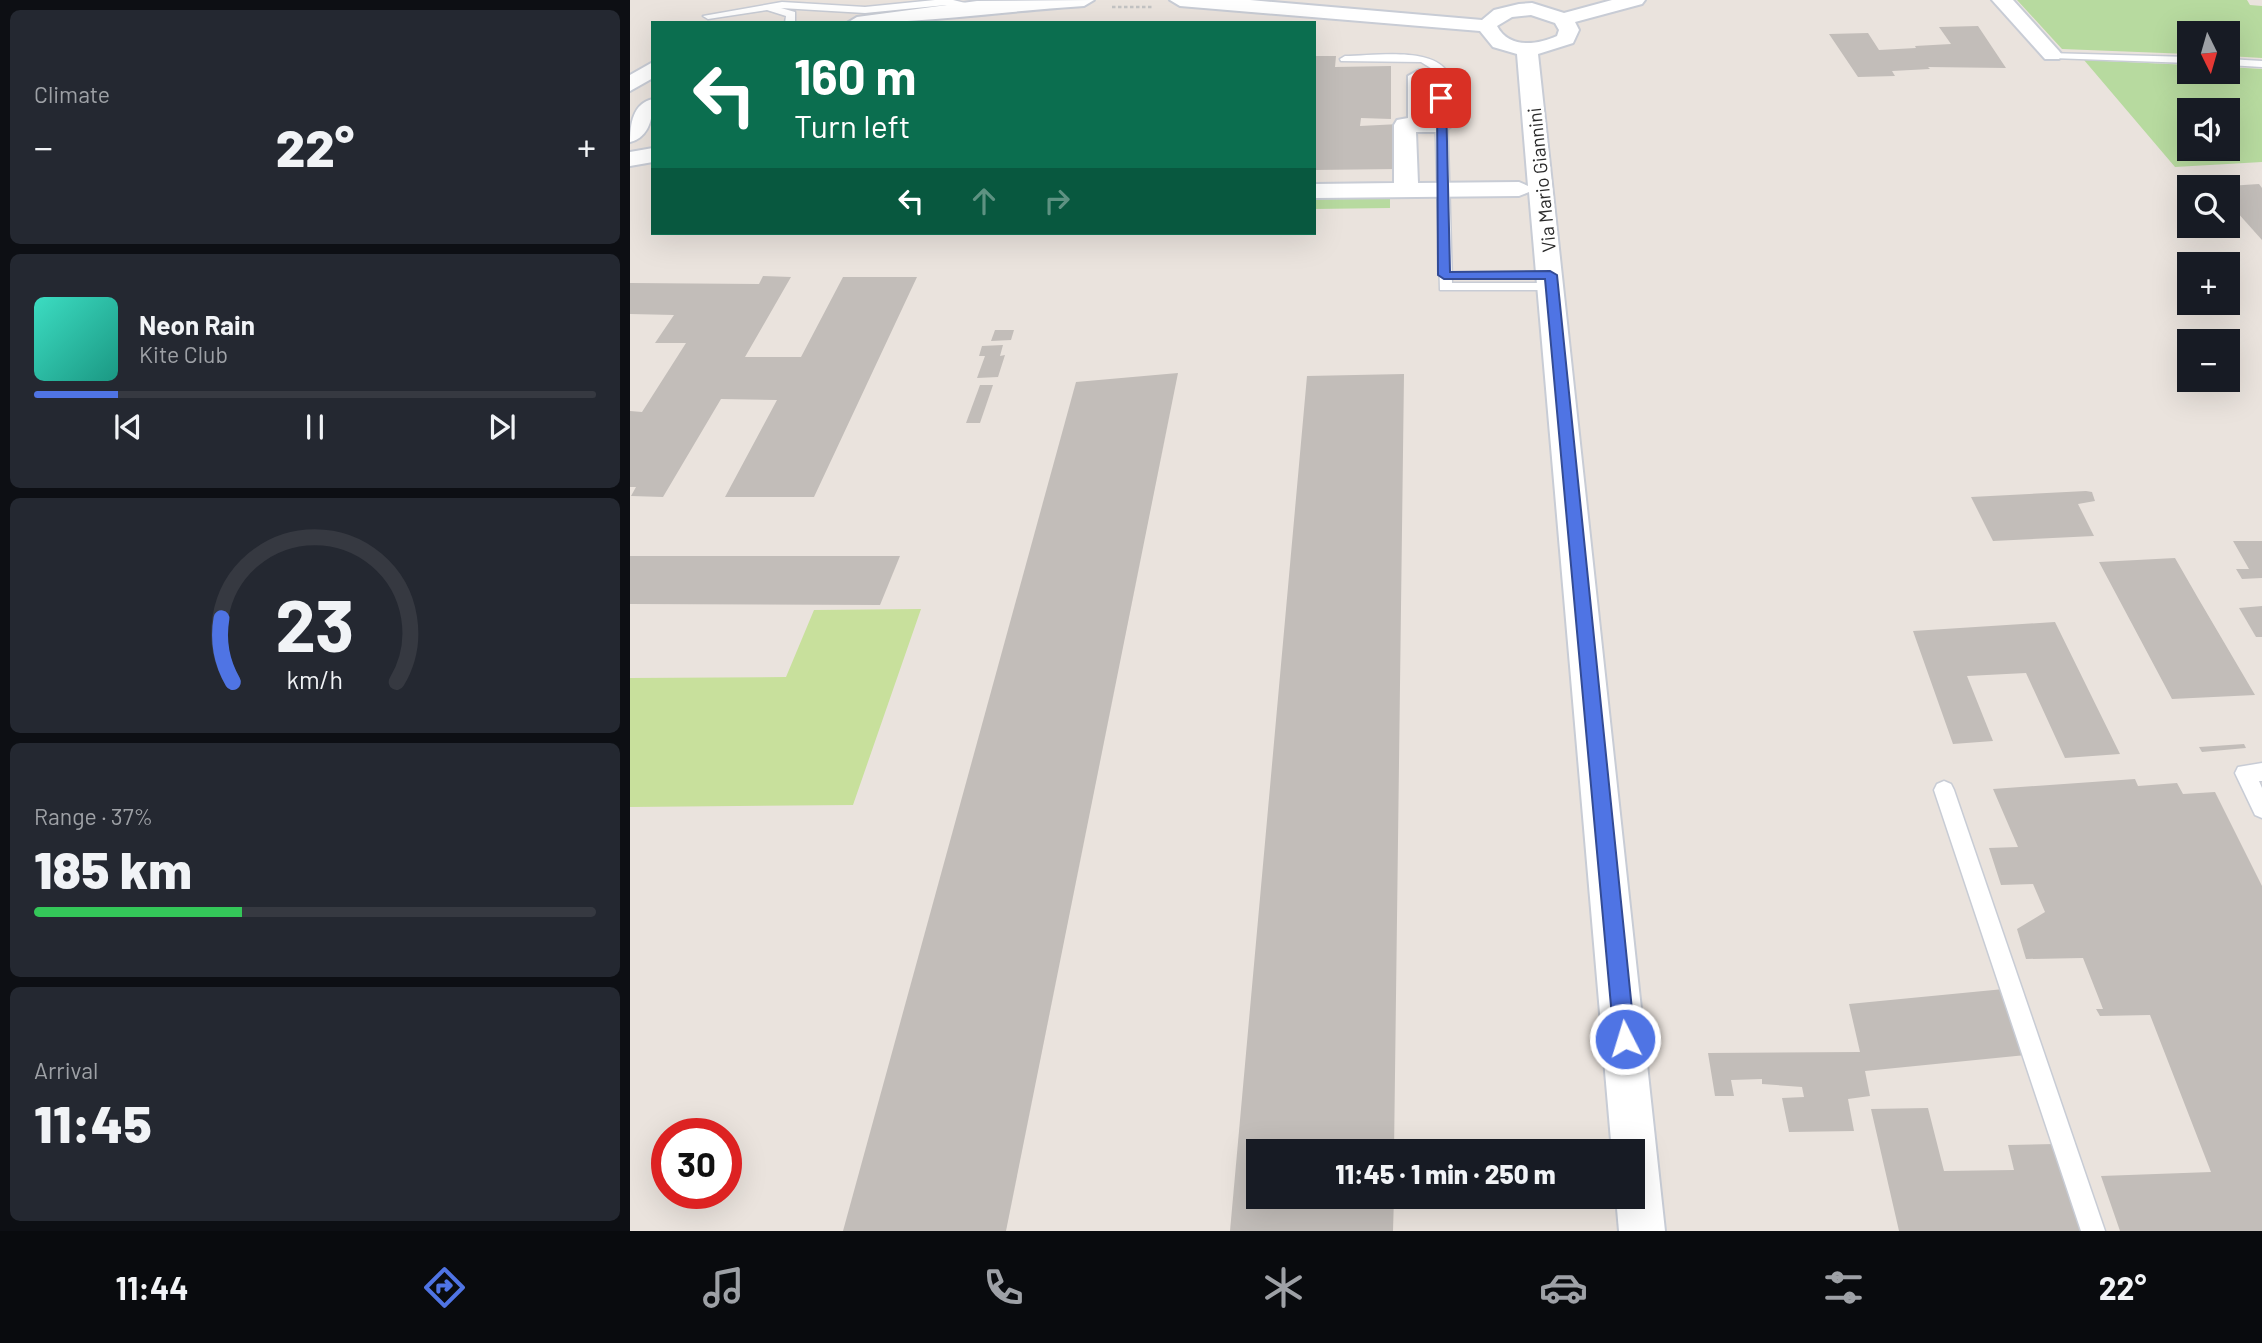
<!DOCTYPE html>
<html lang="en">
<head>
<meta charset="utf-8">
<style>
	:root { --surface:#171b24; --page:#242831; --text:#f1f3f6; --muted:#9ea1a6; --line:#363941; --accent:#4f74e4 }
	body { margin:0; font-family:Barlow,sans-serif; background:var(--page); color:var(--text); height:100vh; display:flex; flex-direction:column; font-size:26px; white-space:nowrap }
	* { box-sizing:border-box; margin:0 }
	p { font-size:23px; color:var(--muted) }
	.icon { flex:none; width:38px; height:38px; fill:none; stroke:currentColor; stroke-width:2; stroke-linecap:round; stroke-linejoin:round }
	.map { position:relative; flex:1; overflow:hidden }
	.side { display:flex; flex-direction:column; gap:10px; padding:10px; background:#0d0f14; width:630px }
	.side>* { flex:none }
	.guide { position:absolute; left:21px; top:21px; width:665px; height:214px; border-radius:0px; box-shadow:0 7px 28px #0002; background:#0b6e4f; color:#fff; overflow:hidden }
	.needle { width:46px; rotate:175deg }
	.controls { position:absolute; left:1547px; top:21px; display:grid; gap:14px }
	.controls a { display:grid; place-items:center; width:63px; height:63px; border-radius:0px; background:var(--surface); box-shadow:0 7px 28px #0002; font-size:35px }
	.speed { position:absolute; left:21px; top:1118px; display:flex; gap:14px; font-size:35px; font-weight:700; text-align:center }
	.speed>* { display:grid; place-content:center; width:91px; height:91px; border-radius:50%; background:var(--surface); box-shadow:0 7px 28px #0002; line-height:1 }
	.speed .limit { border:10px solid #d22; background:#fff; color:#111 }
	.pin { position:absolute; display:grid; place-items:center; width:60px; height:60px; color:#fff; margin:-30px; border-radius:14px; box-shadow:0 4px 10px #0006 }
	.me { position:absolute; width:77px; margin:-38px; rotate:355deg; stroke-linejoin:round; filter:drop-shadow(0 0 5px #0008) }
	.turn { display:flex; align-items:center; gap:24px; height:147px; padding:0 28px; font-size:32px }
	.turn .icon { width:91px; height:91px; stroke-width:2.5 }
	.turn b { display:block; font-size:49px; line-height:60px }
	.lanes { display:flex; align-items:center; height:66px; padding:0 28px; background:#0003; justify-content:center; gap:35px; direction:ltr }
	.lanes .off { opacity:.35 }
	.big { font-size:52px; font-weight:800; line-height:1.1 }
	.side .widget { flex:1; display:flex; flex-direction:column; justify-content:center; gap:10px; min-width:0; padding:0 24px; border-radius:10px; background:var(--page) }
	.side .dial { align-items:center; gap:0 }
	.dial svg { height:182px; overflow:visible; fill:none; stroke:var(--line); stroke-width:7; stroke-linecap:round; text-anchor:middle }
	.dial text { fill:var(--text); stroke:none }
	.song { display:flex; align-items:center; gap:21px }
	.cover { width:84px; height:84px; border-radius:10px; background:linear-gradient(135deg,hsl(170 70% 55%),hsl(170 70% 35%)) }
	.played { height:7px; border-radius:4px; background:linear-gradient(90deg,var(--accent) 15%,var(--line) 15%) }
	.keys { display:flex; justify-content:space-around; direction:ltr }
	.heat { display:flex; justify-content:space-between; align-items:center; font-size:38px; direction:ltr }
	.charge { height:10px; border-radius:5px; background:linear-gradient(90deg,#34c759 37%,var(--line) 0) }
	.trip { position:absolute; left:616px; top:1139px; width:399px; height:70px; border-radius:0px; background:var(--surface); box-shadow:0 7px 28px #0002; font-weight:800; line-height:70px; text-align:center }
	.tab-bar { display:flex; height:112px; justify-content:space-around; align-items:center; background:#090b0e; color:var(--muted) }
	.tab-bar .icon { width:49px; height:49px }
	.tab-bar .active { color:var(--accent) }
	.tab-bar b { font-size:32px; color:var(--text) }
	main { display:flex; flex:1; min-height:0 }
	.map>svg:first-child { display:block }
</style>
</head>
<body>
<main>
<section class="side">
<div class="widget"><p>Climate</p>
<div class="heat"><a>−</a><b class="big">22°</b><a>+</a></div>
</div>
<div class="widget">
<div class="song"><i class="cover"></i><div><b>Neon Rain</b><p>Kite Club</p></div></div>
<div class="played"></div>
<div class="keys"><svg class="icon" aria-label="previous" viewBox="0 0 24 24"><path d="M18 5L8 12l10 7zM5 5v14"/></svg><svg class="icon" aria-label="pause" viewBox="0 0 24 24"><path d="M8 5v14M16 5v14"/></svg><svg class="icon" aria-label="next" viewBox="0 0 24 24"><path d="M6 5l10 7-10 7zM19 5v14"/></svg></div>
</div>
<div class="widget dial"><svg viewBox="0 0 100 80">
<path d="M14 69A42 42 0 1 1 86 69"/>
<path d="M14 69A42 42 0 0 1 9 41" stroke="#4f74e4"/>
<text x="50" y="56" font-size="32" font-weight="700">23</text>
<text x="50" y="72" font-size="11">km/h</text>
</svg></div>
<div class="widget"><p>Range · 37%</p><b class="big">185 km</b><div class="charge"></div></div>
<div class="widget"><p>Arrival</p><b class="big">11:45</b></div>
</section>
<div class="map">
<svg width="1632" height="1231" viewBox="0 0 1632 1231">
	<rect width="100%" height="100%" fill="#eae3dd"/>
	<g fill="#b7da9f" fill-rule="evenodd">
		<polygon points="1387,0 1617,0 1620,5 1632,6 1632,58 1598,56 1598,33 1559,33 1559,54 1432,49"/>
		<path d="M1454,60L1559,65V72H1598V67L1632,69V162L1545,167ZM1598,110V149H1559V110Z"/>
		<polygon points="760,196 760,208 684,209 684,197"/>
	</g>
	<polygon fill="#c8e09c" points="291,609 223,805 0,807 0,678 156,677 184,610"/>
	<g fill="#c2bdb9">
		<polygon points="1348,26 1376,68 1298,67 1300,69 1262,71 1265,76 1228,77 1199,34 1238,33 1249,50 1286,48 1285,46 1321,44 1309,27"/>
		<polygon points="684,56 706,56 705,67 761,66 761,119 731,118 730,126 769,124 768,169 684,170"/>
		<polygon points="1629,184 1632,188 1632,240 1598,202 1598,186"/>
		<polygon points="133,276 161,277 115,357 171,357 213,277 287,277 184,497 95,497 147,400 91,399 33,497 1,496 6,487 0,487 0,411 12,412 56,343 25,343 44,315 0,314 0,283 129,284"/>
		<polygon points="365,330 384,330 381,340 361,341"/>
		<polygon points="373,345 370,356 375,355 368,377 347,378 355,356 349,356 352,346"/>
		<polygon points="548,373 376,1231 213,1231 446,382"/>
		<polygon points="774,374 764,1152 628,1152 628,1197 764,1197 763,1231 600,1231 677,376"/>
		<polygon points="350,385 363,385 350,423 336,423"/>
		<polygon points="1456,491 1462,492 1465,501 1448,504 1464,536 1363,541 1341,497"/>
		<polygon points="1603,541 1632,541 1632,578 1612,579 1606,569 1619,569"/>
		<polygon points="0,556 270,556 250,605 0,604"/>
		<polygon points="1545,558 1568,598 1625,695 1542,699 1469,562"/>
		<polygon points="1632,606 1632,637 1626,637 1609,608"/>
		<polygon points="1425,622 1490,754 1435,758 1396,673 1337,676 1363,741 1323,744 1283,631"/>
		<polygon points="1614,744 1616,748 1572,752 1569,747"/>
		<polygon points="1505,779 1508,786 1547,783 1553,794 1585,792 1632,886 1632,1231 1490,1231 1471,1176 1581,1172 1520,1015 1470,1016 1466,1009 1473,1009 1453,958 1396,959 1387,929 1415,912 1403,884 1371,885 1359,848 1388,847 1363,789"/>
		<polygon points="1374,989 1396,1055 1235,1071 1240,1096 1218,1099 1224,1131 1159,1132 1152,1098 1174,1097 1172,1087 1132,1084 1132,1079 1101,1080 1104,1096 1085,1096 1078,1053 1230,1052 1219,1004"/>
		<polygon points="1298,1108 1314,1171 1384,1170 1378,1145 1425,1144 1454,1231 1269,1231 1241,1109"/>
	</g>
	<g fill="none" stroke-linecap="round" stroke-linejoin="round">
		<defs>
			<g id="lane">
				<polygon points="305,0 323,0 352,7 347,10 316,5 235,13 151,8 165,12 165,23 155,23 156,16 137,10 78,19 73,16 152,2 235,7"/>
				<polygon points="1418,53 1559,57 1559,63 1422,58 1418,57"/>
				<path d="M715,56C743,56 798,47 816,70L822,283H922L927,284V290H810L804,70L791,62L711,61L710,59Z"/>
				<polygon points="1598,59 1632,61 1632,67 1598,65"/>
				<polygon points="1632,763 1632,781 1629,781 1632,788 1632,818 1625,815 1605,773 1608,767"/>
				<polygon points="1314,781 1321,784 1324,790 1475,1231 1451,1231 1304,790 1307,784"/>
			</g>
			<g id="street">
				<path d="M464,0L454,6C375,11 296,23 217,23L227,17L347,1Z"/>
				<path d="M540,0H620L852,20L864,10L889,4L902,3L934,13L982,0H1015L1012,4L945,22L949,30L943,43L908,54L1035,1231H989L986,1197H1003V1152H982L899,192L889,196L684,198V184L764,183V125L767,120L778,118V76L789,70L800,76V118L820,120L823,125L812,132H786L788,183L889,182L898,186L887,54L863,47L850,31L550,6ZM901,15L925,23L929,30L927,36C907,45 879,49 867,26L882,17Z"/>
				<polygon points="1362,0 1383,0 1429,51 1432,55 1429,59 1415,59"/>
				<polygon points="23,62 23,78 0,91 0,75"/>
				<path d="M23,99C23,116 20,137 0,142C0,124 3,103 23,99Z"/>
				<polygon points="23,148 23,162 0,166 0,152"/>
			</g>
		</defs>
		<use href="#lane" stroke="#c8ccd5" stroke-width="3"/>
		<use href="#street" stroke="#c8ccd5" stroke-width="4"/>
		<polyline stroke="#c3c3c3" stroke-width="2.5" stroke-dasharray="3.5 2.5" stroke-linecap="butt" points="482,7 522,7"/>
		<use href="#lane" fill="#fff" fill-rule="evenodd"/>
		<use href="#street" fill="#fff" fill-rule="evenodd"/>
	</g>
	<polygon fill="#4f74e4" stroke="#334b94" stroke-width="2" points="807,95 816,98 820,272 920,271 927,275 1005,1039 1002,1046 995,1049 987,1046 984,1039 915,279 814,279 808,275"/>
	<g text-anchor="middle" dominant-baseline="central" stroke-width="6" stroke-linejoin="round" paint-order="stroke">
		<g font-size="19" fill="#292929" stroke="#fff">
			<text transform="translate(911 180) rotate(-96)">Via Mario Giannini</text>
		</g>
	</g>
</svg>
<div class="controls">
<a><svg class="needle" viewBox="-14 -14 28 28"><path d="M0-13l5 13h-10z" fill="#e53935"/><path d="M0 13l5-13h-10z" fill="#9ea1a6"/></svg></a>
<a><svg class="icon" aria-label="sound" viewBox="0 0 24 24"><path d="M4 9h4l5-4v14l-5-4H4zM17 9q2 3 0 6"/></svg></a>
<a><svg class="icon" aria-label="search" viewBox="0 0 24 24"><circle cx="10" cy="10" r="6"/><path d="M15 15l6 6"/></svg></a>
<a>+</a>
<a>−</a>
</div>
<div class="speed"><div class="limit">30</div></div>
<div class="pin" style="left:811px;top:98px;background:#d93025"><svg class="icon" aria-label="arrive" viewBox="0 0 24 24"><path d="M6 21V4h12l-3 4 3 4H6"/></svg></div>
<svg class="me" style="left:995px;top:1039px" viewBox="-20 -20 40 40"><circle r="17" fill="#4f74e4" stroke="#fff" stroke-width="3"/><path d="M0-11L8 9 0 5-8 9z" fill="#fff"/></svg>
<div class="trip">11:45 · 1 min · 250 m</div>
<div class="guide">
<div class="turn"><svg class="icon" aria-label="left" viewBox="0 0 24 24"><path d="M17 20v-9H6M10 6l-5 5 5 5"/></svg><div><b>160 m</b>Turn left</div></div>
<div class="lanes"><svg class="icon" aria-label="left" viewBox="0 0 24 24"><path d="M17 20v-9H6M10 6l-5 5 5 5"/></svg><svg class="icon off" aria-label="ahead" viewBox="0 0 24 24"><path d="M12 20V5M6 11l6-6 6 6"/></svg><svg class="icon off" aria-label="right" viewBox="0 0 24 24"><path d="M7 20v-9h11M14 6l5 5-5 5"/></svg></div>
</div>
</div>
</main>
<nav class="tab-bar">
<b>11:44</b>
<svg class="icon active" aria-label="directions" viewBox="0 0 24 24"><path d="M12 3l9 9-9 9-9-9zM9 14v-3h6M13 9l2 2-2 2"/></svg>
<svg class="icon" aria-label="music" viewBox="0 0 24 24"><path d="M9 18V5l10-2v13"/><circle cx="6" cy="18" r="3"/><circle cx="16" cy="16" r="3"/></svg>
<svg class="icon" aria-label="phone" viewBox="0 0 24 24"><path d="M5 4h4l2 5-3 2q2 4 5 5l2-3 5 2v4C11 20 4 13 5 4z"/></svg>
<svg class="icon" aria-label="climate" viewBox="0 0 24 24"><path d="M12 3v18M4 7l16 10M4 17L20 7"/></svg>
<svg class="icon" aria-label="car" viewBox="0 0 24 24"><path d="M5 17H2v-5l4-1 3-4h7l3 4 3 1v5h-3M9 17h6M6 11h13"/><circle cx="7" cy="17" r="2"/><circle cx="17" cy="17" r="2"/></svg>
<svg class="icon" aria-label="filters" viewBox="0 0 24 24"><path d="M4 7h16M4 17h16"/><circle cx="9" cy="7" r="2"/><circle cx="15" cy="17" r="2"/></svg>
<b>22°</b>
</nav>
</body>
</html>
